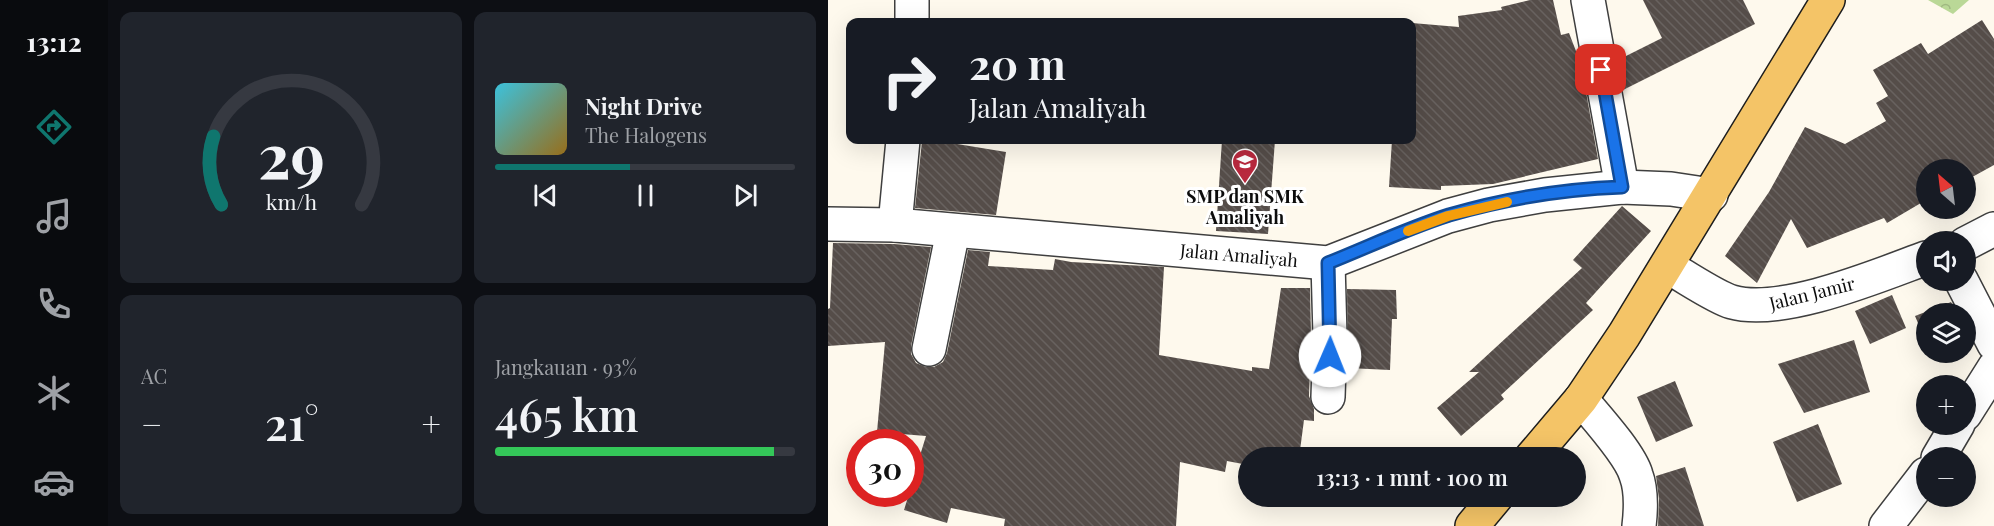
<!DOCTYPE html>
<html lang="id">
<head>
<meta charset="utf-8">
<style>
	:root { --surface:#171b24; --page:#20242c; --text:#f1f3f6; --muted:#9ea1a6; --line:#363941; --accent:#0f766e }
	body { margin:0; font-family:"Playfair Display",serif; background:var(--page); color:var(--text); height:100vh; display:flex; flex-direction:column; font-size:22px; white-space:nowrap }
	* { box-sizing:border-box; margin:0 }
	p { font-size:20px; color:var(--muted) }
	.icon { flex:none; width:33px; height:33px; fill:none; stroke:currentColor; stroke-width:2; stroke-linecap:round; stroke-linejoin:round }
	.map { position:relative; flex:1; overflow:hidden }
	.side { display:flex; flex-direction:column; gap:12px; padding:12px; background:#0d0f14; width:720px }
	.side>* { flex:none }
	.top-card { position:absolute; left:18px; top:18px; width:570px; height:126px; border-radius:12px; box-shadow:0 6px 24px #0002; background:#171b24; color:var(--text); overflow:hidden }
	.needle { width:39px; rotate:332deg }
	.controls { position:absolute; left:1088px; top:159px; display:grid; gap:12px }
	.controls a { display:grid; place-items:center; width:60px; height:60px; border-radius:50%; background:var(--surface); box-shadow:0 6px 24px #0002; font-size:30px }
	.speed { position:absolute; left:18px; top:429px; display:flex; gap:12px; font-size:30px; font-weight:700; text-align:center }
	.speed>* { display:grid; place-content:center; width:78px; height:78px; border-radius:50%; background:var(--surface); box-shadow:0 6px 24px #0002; line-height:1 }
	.speed .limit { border:9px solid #d22; background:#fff; color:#111 }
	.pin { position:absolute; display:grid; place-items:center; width:51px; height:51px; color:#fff; margin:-26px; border-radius:12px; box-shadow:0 3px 9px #0006 }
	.me { position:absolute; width:66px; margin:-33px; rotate:1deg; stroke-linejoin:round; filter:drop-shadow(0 0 4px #0008) }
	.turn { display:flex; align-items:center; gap:21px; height:126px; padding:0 24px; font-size:27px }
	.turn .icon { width:78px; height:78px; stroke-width:2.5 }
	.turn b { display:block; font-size:42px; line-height:51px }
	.big { font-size:45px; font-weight:600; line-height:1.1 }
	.side .widget { flex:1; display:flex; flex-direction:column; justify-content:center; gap:9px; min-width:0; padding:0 21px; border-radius:12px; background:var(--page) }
	.side .dial { align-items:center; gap:0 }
	.dial svg { height:156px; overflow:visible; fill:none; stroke:var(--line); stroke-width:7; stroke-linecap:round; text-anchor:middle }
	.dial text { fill:var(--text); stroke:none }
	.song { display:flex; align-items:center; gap:18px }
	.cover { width:72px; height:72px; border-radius:9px; background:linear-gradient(135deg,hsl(190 70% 55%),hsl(40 70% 35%)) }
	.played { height:6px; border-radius:3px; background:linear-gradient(90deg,var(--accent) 45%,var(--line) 45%) }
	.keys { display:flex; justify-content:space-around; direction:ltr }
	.heat { display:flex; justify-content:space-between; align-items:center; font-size:33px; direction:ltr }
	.charge { height:9px; border-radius:4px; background:linear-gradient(90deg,#34c759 93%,var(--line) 0) }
	.side .tiles { flex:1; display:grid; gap:12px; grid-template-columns:repeat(2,1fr) }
	.trip { position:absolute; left:410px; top:447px; width:348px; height:60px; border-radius:30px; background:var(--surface); box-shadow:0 6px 24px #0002; font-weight:600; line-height:60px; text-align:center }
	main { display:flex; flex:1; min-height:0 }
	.tabs { display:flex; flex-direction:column; width:108px; justify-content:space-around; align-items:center; background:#090b0e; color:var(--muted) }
	.tabs .icon { width:42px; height:42px }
	.tabs .active { color:var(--accent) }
	.tabs b { font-size:27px; color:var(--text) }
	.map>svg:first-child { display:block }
</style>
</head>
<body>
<main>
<nav class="tabs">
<b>13:12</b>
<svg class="icon active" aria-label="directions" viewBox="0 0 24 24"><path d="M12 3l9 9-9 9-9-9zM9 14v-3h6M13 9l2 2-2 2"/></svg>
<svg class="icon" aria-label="music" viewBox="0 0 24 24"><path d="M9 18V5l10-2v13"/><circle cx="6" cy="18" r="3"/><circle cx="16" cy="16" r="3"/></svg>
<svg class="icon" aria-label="phone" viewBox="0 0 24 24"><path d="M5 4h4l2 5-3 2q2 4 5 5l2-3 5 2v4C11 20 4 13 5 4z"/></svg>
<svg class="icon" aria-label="climate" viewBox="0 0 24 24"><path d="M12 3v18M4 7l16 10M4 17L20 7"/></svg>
<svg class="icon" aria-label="car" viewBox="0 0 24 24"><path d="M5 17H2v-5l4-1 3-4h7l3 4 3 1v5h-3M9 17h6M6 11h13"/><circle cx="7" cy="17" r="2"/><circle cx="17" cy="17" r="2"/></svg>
</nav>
<section class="side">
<div class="tiles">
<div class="widget dial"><svg viewBox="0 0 100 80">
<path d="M14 69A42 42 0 1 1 86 69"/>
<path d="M14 69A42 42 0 0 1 10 34" stroke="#0f766e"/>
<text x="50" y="56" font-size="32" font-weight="700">29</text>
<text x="50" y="72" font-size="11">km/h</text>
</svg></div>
<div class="widget">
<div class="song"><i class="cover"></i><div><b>Night Drive</b><p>The Halogens</p></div></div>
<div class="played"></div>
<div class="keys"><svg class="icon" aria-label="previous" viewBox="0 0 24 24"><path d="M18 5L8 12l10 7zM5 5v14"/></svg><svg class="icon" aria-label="pause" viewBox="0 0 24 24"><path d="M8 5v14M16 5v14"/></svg><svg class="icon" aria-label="next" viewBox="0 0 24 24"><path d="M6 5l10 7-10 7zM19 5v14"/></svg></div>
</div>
<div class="widget"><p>AC</p>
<div class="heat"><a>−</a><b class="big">21°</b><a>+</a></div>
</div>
<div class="widget"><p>Jangkauan · 93%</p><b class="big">465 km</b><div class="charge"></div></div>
</div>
</section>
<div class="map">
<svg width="1166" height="526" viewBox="0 0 1166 526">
	<defs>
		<pattern id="forest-crowns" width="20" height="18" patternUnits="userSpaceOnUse" patternTransform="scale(1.5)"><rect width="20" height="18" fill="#bad897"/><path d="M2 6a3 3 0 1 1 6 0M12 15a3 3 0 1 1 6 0" fill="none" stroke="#9fb881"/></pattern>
		<pattern id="building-back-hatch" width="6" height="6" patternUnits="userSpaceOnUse" patternTransform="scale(1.5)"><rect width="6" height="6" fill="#554d49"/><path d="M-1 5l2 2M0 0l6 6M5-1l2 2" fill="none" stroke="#68625f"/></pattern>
	</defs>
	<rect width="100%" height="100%" fill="#fef9ed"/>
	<polygon fill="url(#forest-crowns)" points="1100,0 1141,0 1125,14"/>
	<g fill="url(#building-back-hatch)">
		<polygon points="702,0 725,0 733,35 741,33 753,64 770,159 665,184 613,186 613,190 561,187 564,140 584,140 584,23 631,27 630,16 674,10 673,7"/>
		<polygon points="815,0 915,0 927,24 795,90 790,60 834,38"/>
		<polygon points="1154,20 1166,39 1166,165 1137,181 1137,170 1098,170 1098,200 1059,223 1056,218 979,248 963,219 929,283 897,256 941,192 977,127 1017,144 1058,121 1048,103 1060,96 1045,70 1093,43 1100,54"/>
		<polygon points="394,140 447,140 440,234 388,231"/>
		<polygon points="94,141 117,142 178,152 168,215 87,208"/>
		<polygon points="794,206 823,231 758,303 765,310 673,395 676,399 633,436 609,408 651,372 641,372 754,268 745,260"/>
		<polygon points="5,243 66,244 103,247 83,346 83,354 88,363 98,367 106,367 115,362 119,353 140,250 162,252 160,266 225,270 227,259 243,262 336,267 331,355 424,371 424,367 441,369 453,288 482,288 483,336 481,396 486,409 486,421 476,420 471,458 420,458 420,465 399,461 397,472 352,462 348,526 176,526 177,519 123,508 119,523 76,510 81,494 82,494 82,488 98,436 49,432 57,342 0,346 0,309 2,308"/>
		<polygon points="519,289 568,290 569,319 564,319 562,370 520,368"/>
		<polygon points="1064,295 1078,328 1042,344 1027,311"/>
		<polygon points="1123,302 1129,314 1098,314 1098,342 1087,316"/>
		<polygon points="1026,340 1042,392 976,413 950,364"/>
		<polygon points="847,381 865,426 828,442 809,397"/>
		<polygon points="990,424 1014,484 969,502 945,442"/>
		<polygon points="857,467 876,526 830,526 831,499 828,476"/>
	</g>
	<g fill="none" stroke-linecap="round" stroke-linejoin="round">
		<defs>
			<g id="minor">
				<polyline points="760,0 794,187"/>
				<polyline points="84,22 84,0"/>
				<polyline points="0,224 67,225 500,263 620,216 661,205 717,195 794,187 843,189 883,195"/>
				<polyline points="67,225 75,140"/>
				<polyline points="1137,244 1166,229"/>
				<polyline points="500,263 502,336 500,397"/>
				<path d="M840,267C857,276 887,297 904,302C954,316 1049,276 1098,258"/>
				<polyline points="1133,280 1166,344"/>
				<polyline points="101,349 125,231"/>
				<path d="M753,399C768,417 802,454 808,475C814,491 813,509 811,526"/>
				<polyline points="1137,414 1166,368"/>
				<polyline points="1110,458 1130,424"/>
				<polyline points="1058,526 1098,474"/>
			</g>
			<g id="primary">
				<polyline points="703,458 753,399 796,335 1000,0"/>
				<polyline points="644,526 669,496"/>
			</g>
		</defs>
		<use href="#minor" stroke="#3f3f3f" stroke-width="36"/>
		<use href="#primary" stroke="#1d1d1d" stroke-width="36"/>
		<use href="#minor" stroke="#fff" stroke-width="33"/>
		<use href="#primary" stroke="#f4c467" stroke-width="33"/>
	</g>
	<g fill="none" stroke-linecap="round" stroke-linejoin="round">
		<defs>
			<path id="route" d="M502,356L500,263C540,247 580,228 621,215C676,199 737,189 794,187L773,70"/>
		</defs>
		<use href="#route" stroke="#114b97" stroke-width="15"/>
		<use href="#route" stroke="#1a73e8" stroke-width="10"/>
		<polyline stroke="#f59e0b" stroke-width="10" points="580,231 620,216 679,202"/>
	</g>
	<defs>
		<symbol id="school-pin" viewBox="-11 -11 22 30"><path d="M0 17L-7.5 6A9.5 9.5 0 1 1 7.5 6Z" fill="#b8293e" stroke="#fff"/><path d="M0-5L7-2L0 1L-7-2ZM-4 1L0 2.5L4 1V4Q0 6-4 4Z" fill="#fff"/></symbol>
	</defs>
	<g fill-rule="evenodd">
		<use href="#school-pin" x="402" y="147" width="30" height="40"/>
	</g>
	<g text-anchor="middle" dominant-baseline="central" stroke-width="6" stroke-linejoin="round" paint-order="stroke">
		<g font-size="18" font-weight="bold" fill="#0c0c0c" stroke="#fff">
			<text x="417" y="196">SMP dan SMK<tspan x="417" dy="21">Amaliyah</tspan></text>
		</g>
		<g font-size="18" fill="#0c0c0c" stroke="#fff">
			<text transform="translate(411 255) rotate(5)">Jalan Amaliyah</text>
			<text transform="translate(984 293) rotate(-14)">Jalan Jamir</text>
		</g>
	</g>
</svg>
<div class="controls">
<a><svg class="needle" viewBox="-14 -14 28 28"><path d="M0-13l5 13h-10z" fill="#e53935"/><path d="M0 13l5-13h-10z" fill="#9ea1a6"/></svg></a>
<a><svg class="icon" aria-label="sound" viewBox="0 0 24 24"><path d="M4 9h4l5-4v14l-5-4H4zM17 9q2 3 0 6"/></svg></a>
<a><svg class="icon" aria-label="layers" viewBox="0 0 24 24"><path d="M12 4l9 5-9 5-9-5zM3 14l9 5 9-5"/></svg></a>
<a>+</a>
<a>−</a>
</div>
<div class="speed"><div class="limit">30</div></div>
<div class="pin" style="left:773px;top:70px;background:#d93025"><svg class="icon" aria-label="arrive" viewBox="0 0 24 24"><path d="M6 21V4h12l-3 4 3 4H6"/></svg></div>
<svg class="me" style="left:502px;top:356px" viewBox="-20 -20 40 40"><circle r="19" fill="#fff"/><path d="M0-13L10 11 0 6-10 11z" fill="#1a73e8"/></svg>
<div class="trip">13:13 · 1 mnt · 100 m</div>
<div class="top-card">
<div class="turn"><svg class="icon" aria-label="right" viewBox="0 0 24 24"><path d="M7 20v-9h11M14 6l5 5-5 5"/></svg><div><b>20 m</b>Jalan Amaliyah</div></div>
</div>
</div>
</main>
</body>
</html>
